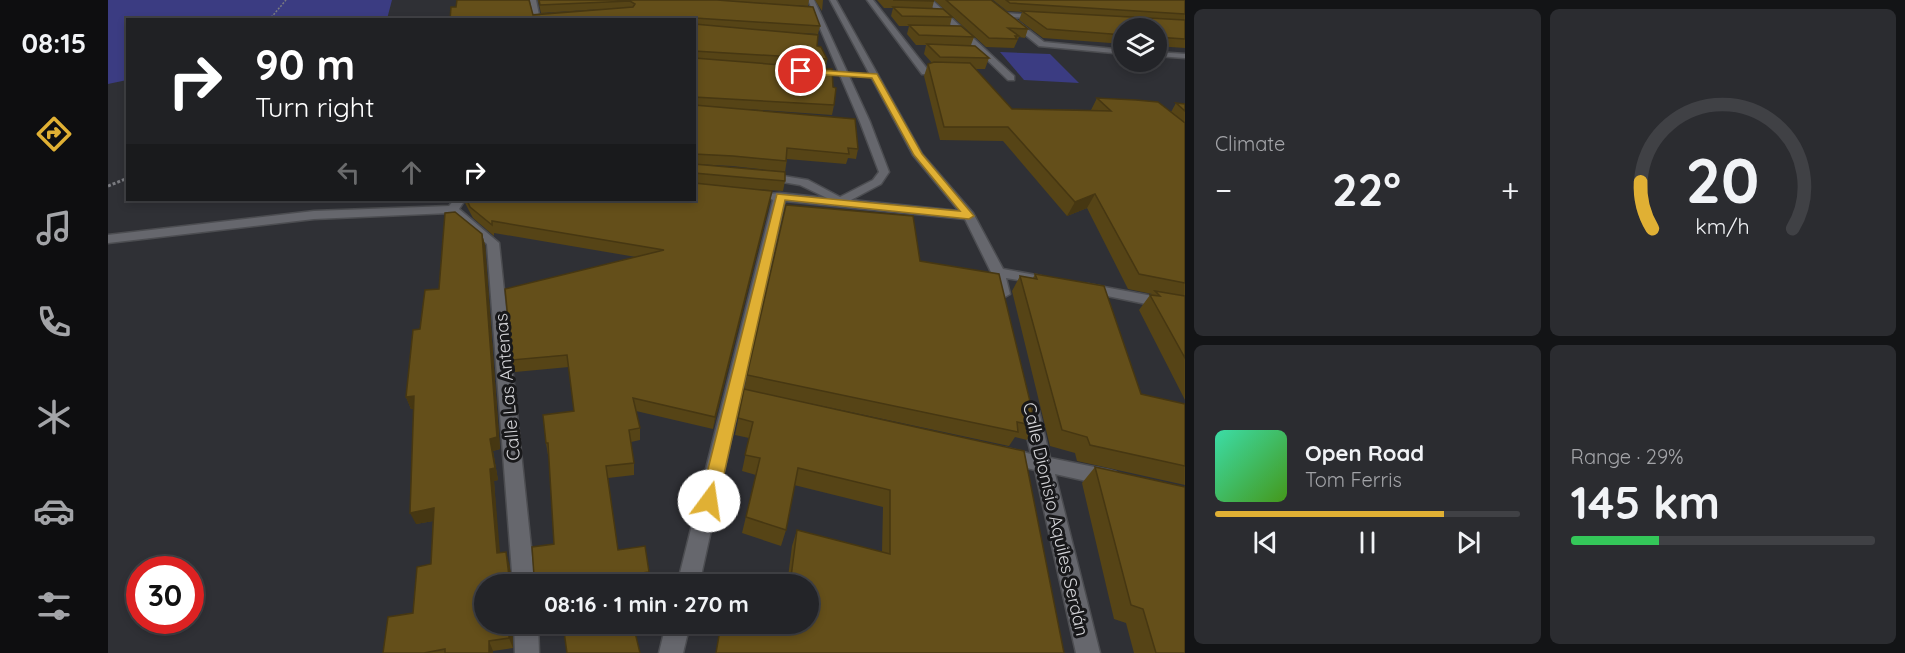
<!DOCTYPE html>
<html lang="en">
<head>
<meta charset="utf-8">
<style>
	:root { --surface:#232428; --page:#2b2c30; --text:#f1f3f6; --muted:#a3a4a8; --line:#404145; --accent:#e0b034 }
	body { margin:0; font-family:Quicksand,sans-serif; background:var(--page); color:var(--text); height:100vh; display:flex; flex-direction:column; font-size:22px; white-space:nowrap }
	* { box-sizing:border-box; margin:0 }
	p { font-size:20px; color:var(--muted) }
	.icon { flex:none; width:33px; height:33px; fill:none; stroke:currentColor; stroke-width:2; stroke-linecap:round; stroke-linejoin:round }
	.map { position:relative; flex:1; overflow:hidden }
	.drawer { display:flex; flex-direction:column; gap:9px; padding:9px; background:#131416; width:720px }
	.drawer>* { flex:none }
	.hud { position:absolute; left:18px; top:18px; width:570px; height:183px; border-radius:0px; box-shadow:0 3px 9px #0003,0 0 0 2px var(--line); background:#202124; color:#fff; overflow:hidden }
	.controls { position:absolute; left:1005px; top:18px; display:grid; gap:12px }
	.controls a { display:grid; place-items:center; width:54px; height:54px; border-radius:50%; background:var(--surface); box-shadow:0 3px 9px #0003,0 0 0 2px var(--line); font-size:30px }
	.speed { position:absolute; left:18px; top:556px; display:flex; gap:12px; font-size:30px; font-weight:700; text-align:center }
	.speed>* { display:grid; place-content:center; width:78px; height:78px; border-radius:50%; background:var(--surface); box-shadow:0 3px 9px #0003,0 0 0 2px var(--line); line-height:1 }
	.speed .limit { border:9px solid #d22; background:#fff; color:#111 }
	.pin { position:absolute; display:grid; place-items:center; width:51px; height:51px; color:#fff; margin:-26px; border:3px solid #fff; border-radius:50%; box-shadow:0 2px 6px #0007 }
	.me { position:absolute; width:66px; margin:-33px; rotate:14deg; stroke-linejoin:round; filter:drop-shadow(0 0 4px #0008) }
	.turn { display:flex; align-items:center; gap:21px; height:126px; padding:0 30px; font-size:27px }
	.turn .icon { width:78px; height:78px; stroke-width:2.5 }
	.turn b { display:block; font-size:42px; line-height:51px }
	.lanes { display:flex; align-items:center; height:57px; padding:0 30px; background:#0003; justify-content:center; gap:30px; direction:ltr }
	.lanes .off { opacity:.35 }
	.big { font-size:45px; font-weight:700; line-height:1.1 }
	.drawer .widget { flex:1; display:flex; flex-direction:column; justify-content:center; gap:9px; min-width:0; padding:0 21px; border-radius:9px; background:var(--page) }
	.drawer .dial { align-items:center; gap:0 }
	.dial svg { height:156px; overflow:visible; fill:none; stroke:var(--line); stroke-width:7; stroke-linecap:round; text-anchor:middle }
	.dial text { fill:var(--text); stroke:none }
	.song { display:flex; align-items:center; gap:18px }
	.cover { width:72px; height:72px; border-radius:9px; background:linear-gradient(135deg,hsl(160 70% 55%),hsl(100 70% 35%)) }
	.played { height:6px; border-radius:3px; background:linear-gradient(90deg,var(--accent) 75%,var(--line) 75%) }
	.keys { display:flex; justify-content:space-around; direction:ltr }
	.heat { display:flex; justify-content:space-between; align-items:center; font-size:33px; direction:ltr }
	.charge { height:9px; border-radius:4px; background:linear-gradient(90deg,#34c759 29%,var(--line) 0) }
	.drawer .tiles { flex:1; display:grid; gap:9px; grid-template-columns:repeat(2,1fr) }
	.trip { position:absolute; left:366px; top:574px; width:345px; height:60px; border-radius:30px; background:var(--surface); box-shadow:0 3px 9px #0003,0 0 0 2px var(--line); font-weight:700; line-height:60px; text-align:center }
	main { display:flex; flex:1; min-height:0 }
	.dock { display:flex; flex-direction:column; width:108px; justify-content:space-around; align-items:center; background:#0e0e10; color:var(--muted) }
	.dock .icon { width:42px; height:42px }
	.dock .current { color:var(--accent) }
	.dock b { font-size:27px; color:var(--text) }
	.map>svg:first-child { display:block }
</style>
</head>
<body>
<main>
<nav class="dock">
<b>08:15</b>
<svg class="icon current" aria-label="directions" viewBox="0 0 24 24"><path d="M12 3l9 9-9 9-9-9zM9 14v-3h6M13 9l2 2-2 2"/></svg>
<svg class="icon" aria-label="music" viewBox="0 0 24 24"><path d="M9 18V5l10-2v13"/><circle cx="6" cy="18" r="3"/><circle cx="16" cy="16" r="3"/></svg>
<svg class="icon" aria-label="phone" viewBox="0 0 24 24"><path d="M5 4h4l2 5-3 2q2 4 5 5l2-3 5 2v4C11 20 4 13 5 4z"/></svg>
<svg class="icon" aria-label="climate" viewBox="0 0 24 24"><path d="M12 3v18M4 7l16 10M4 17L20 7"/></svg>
<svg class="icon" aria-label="car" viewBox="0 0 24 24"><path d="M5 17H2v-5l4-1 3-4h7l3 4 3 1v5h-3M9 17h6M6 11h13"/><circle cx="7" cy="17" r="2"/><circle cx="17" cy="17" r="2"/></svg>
<svg class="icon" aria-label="filters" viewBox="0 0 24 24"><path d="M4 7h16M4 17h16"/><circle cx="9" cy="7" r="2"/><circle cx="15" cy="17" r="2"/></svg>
</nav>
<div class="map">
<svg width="1077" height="653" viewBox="0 0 1077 653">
	<rect width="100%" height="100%" fill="#2f3035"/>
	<g fill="#3b3c82">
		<polygon points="0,0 284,0 279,19 20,20 19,80 0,84"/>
		<polygon points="892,52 942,54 971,83 916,80"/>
	</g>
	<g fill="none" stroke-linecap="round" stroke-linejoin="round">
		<defs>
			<g id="minor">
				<polygon points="422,0 428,0 432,20 426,20"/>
				<polygon points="700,0 706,0 762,122 781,172 773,184 743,200 851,211 805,155 722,0 728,0 814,154 865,213 895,269 933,276 940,280 933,284 898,278 902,294 895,298 890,297 883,272 857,219 677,201 634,391 658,397 661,402 658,407 652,409 631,403 591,585 569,585 665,200 658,196 660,194 672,193 719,198 692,185 657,179 652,176 657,173 700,180 732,197 765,180 771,172 752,122"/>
				<polygon points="759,0 765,0 820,70 820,74 814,74"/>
				<polygon points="817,0 824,0 906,76 906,80 900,80"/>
				<polygon points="874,0 881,0 898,13 934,16 932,19 904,17 936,42 1016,50 1016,54 931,46"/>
				<polygon points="1048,52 1077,54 1077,58 1048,56"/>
				<polygon points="346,200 357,200 351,209 391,243 427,585 405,585 379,244 341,213 206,219 0,243 0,235 206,211 341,206"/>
				<polygon points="980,284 1077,302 1077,312 975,291 973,288"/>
				<polygon points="922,404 928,406 931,411 942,458 1001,470 1008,472 1011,478 1008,484 1001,486 947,474 992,653 968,653 927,470 891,461 889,456 891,451 898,448 923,454 913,411 916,406"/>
				<polygon points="406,624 430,624 431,653 407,653"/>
				<polygon points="558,624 582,624 575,653 551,653"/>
			</g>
		</defs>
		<use href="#minor" stroke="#4c4d51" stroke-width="3"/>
		<polyline stroke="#7a7b80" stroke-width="1.5" stroke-dasharray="2 1.5" stroke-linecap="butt" points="161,20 178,0"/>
		<polyline stroke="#7a7b80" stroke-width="3" stroke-dasharray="3 2" stroke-linecap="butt" points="0,186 20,178"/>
		<use href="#minor" fill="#66676d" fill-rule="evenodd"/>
	</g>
	<g fill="#564416">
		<polygon points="430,0 701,0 700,6 662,4 712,26 710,34 693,33 709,46 719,59 718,68 726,105 724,115 638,109 750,149 748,159 740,158 738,164 679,159 677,172 624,166 587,164 677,181 675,191 633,188 662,202 605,429 528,411 532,428 532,440 523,442 526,463 526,475 500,478 510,550 541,572 541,583 526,585 376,585 376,624 404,624 405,648 385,651 385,653 275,653 305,613 323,564 325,521 308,524 305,409 303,409 298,397 312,329 331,289 374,234 377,245 392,449 385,451 390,480 386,481 391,553 401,563 403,576 426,576 446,544 441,455 440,455 438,443 466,411 461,367 407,372 404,360 528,257 386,233 386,236 365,218 357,203 357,200 586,200 586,20 342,20 494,9 433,13"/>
		<polygon points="707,0 715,0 714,11"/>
		<polygon points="769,0 824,0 826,1 824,9 844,17 842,25 866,37 863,45 881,58 877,69 867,69 904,109 983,110 989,98 1063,112 1068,103 1077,104 1077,400 1031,310 1042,295 1044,294 1020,289 979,208 959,216 895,141 832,140 816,76 820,64 824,63 816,54 818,45 808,45 799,34 801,26 791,26 783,16 785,8 776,8"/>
		<polygon points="826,0 883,0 920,29 917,38 911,37 906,48 878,47"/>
		<polygon points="885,0 1077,0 1077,48 1048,46 1048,28 1016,28 1016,44 935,38 911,20 914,12 899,11"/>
		<polygon points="812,261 928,426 919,440 907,437 901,446 696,402 916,451 700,624 700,585 679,585 684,546 689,530 774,552 775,507 686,485 678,530 673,546 634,533 648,475 634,471 641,438 627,435 639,375"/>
		<polygon points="927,274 1033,394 1077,404 1077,485 969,461 967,453 942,446 904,291 912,276 925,278"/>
		<polygon points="987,467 1077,653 1026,653 1018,623 1006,619 974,483"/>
		<polygon points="430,624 525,624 456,628 433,631"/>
	</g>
	<g fill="#463712">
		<polygon points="664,191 662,202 605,429 607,417"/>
		<polygon points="987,194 979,208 959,216 967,202"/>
		<polygon points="374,234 377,245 392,449 385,451 390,480 386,481 393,564 389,553 383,491"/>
		<polygon points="306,396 310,408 303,409 298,397"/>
		<polygon points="326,508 331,520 308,524 302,513"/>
		<polygon points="398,552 401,563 405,585 401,576"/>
		<polygon points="401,624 404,624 405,648 401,638"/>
		<polygon points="381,641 385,651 385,653 381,653"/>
	</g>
	<g fill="#644f1a" stroke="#463712" stroke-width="1.5">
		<polygon points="349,0 421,0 425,15 525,7 527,4 522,1 432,5 431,0 609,0 705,7 712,26 587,18 586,20 342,20 343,7 348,7"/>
		<polygon points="785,0 824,0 826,1"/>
		<polygon points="838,0 883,0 920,29 900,28 911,36 907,36 909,39 881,38"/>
		<polygon points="898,0 1077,0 1077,14 902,3"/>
		<polygon points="785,7 835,9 844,17 794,16"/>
		<polygon points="914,11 1077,20 1077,39 1048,37 1048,28 1016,28 1016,35 939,29"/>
		<polygon points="586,24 710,35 709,46 713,47 719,59 586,51"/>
		<polygon points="801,25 853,26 866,37 811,35"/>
		<polygon points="819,44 867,46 881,58 832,57"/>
		<polygon points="586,58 724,69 725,87 728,88 726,105 586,97"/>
		<polygon points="826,62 862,63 904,109 1003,111 989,98 1028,100 1050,102 1077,123 1077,283 1031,274 987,194 967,202 900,127 836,127 820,64"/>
		<polygon points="1068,103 1077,104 1077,111"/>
		<polygon points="586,105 747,119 750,149 740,148 741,154 679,148 678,161 625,156 586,154"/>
		<polygon points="586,164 677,172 677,181 586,173"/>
		<polygon points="586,183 664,191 607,417 525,398 532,428 521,430 526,463 498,466 510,550 537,546 541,572 512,576 515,585 376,585 376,624 401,624 401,638 381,641 381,653 337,653 337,649 316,653 275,653 280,617 305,613 309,567 323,564 326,508 302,513 306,396 298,397 305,330 312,329 317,290 331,289 337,213 347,212 374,234 389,437 382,439 387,468 382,469 389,553 398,552 401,576 426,576 424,547 446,544 440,443 438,443 435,415 466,411 459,355 404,360 397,289 556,250 384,221 384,225 362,207 359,200 586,200"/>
		<polygon points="678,205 805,216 812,261 891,274 928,426 909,422 910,432 639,375"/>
		<polygon points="927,274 996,286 1033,394 1077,404 1077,466 982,445 979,437 954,430 912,276 929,279"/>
		<polygon points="1047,291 1077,296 1077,358 1042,295 1052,296"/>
		<polygon points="636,389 916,451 956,653 608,653 613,624 700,624 700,585 682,585 689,530 782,554 782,490 690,468 678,530 638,517 652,458 637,455 645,422 630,418"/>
		<polygon points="987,467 1077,487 1077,653 1048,653 1035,609 1023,605"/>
		<polygon points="455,624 525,624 532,653 459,653"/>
	</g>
	<polygon fill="#e0b034" stroke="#927222" stroke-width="1.5" points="693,69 769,74 814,154 866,216 861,219 677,200 610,501 607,507 601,509 595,507 592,501 669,194 852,211 806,155 764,78 690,73"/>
	<g text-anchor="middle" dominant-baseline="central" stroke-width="6" stroke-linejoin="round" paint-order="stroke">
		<g font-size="18" fill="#d4d4d8" stroke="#18181a">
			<text transform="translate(399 387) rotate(-95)">Calle Las Antenas</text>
			<text transform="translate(948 519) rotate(77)">Calle Dionisio Aquiles Serdán</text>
		</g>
	</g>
</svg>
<div class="controls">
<a><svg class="icon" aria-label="layers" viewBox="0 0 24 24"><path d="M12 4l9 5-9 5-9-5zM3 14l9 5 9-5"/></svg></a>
</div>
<div class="speed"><div class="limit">30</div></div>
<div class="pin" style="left:693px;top:71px;background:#d93025"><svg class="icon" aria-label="arrive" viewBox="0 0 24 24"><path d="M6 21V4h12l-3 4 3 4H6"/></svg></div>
<svg class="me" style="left:601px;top:501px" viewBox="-20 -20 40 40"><circle r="19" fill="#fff"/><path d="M0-13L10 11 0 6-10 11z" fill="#e0b034"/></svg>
<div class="trip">08:16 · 1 min · 270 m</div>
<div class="hud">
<div class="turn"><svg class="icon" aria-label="right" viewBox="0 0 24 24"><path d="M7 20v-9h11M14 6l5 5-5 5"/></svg><div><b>90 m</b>Turn right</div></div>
<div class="lanes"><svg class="icon off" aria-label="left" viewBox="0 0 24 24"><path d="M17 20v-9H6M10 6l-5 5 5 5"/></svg><svg class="icon off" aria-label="ahead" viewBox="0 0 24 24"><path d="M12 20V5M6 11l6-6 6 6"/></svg><svg class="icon" aria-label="right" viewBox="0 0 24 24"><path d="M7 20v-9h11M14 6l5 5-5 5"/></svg></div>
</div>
</div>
<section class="drawer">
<div class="tiles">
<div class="widget"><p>Climate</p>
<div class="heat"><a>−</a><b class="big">22°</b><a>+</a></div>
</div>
<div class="widget dial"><svg viewBox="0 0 100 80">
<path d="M14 69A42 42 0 1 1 86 69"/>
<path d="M14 69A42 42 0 0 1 8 45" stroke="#e0b034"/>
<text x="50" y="56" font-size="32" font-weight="700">20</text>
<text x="50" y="72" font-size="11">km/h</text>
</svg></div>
<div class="widget">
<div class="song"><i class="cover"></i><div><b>Open Road</b><p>Tom Ferris</p></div></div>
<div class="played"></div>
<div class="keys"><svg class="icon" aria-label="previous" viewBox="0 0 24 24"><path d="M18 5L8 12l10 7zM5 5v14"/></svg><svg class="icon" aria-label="pause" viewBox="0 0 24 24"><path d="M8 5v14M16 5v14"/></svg><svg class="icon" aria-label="next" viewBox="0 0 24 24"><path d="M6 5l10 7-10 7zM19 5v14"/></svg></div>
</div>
<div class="widget"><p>Range · 29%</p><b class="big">145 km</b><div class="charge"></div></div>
</div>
</section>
</main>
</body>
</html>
